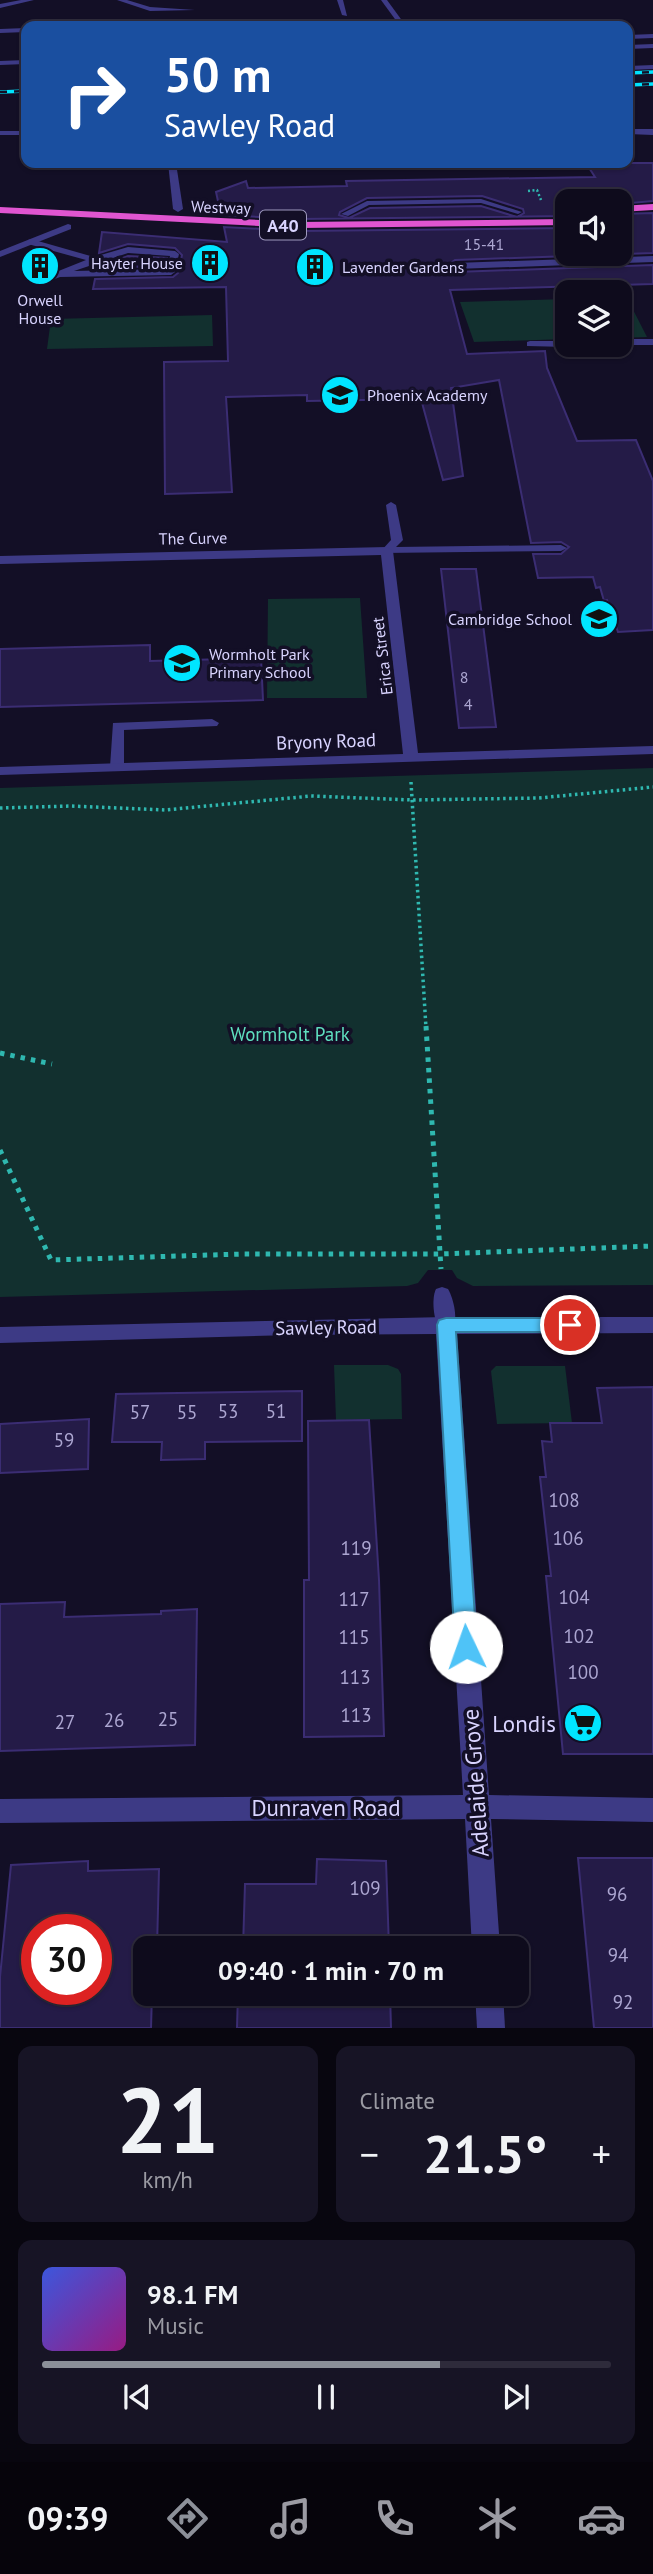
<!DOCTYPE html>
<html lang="en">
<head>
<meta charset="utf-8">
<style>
	:root { --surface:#0e0b1c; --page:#171425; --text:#f1f3f6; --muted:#9b9ba3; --line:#2e2b3b; --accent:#8c9099 }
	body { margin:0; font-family:"PT Sans",sans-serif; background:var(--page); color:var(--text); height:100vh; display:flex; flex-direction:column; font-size:26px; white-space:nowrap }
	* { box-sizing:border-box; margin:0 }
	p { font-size:23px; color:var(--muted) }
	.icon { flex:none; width:38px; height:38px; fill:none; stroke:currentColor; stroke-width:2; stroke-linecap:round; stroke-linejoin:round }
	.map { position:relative; height:2028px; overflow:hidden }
	.side { display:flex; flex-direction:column; gap:18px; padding:18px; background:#08060f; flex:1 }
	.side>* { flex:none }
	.top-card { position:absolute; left:21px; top:21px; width:612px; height:147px; border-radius:14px; box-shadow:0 2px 5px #0004,0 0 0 2px var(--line); background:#1a4fa0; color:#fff; overflow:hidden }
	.fabs { position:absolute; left:555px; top:189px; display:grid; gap:14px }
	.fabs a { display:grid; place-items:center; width:77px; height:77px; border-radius:14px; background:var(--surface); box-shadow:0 2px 5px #0004,0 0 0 2px var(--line); font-size:35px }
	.speed { position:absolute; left:21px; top:1914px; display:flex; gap:14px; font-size:35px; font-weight:700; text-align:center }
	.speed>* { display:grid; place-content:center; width:91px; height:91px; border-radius:50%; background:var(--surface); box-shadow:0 2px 5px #0004,0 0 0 2px var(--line); line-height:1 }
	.speed .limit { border:10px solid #d22; background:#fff; color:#111 }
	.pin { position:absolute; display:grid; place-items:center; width:60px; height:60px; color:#fff; margin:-30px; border:4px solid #fff; border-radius:50%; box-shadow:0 2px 7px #0007 }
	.me { position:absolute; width:77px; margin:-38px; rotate:357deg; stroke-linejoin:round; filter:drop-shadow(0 0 5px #0008) }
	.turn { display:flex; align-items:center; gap:24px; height:147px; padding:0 28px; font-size:32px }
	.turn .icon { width:91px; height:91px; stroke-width:2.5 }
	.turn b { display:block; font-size:49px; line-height:60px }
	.big { font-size:52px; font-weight:700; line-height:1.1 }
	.side .widget { flex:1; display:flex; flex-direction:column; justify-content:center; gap:10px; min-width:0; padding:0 24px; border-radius:14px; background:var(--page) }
	.side .dial { align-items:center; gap:0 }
	.dial b { font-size:91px; line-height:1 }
	.song { display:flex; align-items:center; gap:21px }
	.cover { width:84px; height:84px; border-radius:10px; background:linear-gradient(135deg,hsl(230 70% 55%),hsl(310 70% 35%)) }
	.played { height:7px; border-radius:4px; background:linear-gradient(90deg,var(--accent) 70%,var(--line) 70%) }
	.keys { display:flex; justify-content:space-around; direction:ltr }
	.heat { display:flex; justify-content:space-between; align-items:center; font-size:38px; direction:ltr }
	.side .tiles { flex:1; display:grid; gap:18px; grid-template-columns:1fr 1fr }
	.widget:last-child { grid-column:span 2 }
	.trip { position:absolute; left:133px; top:1936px; width:396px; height:70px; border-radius:14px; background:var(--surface); box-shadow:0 2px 5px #0004,0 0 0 2px var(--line); font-weight:700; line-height:70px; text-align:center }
	.tab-bar { display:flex; height:112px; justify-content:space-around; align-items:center; background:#06040b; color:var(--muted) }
	.tab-bar .icon { width:49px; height:49px }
	.tab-bar .selected { color:var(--accent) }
	.tab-bar b { font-size:32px; color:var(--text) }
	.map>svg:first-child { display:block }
</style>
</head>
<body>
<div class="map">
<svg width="653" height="2028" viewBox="0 0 653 2028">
	<rect width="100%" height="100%" fill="#130f26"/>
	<g fill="#12302f">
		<polygon points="620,298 627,298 647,337 620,338"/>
		<polygon points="567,299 567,339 474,342 460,302"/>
		<polygon points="212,315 213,346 47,349 51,319"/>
		<polygon points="360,598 367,698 267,698 268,599"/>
		<polygon points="653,768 653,1285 473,1286 457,1278 452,1270 428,1270 418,1283 407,1286 0,1297 0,788"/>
		<polygon points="334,1365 388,1365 398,1369 401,1374 402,1419 336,1420"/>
		<polygon points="496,1366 565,1366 572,1423 497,1424 491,1371"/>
	</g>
	<g fill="#241b47" stroke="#3b2d73" stroke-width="2" fill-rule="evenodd">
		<path d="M586,163H653V201L620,204V201H567V216L299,219L221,215L216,192L246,181L248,188L347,186L346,181L595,177ZM482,196L523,209L524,213L517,217L481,206L370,208L349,218L339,215L340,212L367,198Z"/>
		<polygon points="653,213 653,253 455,260 448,265 455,272 653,265 653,284 450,290 467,354 545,351 547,368 577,441 636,440 653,481 653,630 618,632 607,600 604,601 600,587 596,588 593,577 538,578 533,554 561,554 569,547 561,542 531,543 499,380 451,388 463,476 443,480 421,399 307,401 307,395 226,397 232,492 165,494 164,362 228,361 226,287 93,289 95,279 173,277 178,273 182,255 175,248 128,244 99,253 102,232 227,242 224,227 299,231 567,228 567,254 620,254 620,214"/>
		<polygon points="128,256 167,258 165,266 96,268"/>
		<polygon points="441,569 476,569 496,727 459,728"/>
		<polygon points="150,645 150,661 261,658 263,700 0,707 0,649"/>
		<polygon points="653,1387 653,1754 563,1754 546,1576 551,1576 540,1477 546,1477 542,1441 552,1442 550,1423 602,1423 597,1388"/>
		<polygon points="302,1391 302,1441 205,1442 205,1459 161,1460 162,1442 112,1442 116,1394"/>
		<polygon points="89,1419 88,1469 0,1473 0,1424"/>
		<polygon points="369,1420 379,1580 384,1736 304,1737 304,1580 309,1580 308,1421"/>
		<polygon points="65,1602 64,1617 161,1614 161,1611 197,1609 195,1745 0,1751 0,1604"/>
		<polygon points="578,1858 653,1858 653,2028 594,2028"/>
		<polygon points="317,1859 386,1861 389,1948 243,1948 245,1884 316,1884"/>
		<path d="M88,1861V1871L159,1869L157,1948H145V1993H152L151,2028H0V1977L11,1865ZM37,1930H96V1990H37Z"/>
		<polygon points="238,1993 390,1993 391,2028 237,2028"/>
	</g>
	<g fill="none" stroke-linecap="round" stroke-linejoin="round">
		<polyline stroke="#2fb8b0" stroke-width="2.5" stroke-dasharray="2 2.5" stroke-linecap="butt" points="528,191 537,190 541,200"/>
		<g stroke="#2fb8b0" stroke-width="3.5" stroke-dasharray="2.5 3.5" stroke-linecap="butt">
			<polyline points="411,782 426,1028"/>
			<polyline points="0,808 71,806 165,810 311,796 413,800 539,798 653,787"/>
		</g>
		<g stroke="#2fb8b0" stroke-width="5" stroke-dasharray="4.5 6" stroke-linecap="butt">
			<polyline points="426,1026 441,1269"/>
			<polyline points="0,1053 52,1064"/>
			<polyline points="0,1150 51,1260 243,1254 439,1254 653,1246"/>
		</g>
		<g fill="#3d3a85" fill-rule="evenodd">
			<polygon points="21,0 34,0 0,8 0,4"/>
			<polygon points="117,0 127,0 150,7 195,10 150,11"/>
			<polygon points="337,0 343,0 347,16 342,15"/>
			<polygon points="381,0 387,0 406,26 400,26"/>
			<polygon points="257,24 385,24 388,26 254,26"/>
			<polygon points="26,28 26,32 0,33 0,29"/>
			<polygon points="653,34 653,38 628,39 628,35"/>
			<polygon points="653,65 653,69 628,70 628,66"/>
			<rect x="0" y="131" width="26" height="4"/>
			<polygon points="481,199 522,212 518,214 481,203 369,205 348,216 341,214 367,201"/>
			<path d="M31,239L94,257L128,247L175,251L179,254L175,272L171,275L60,277L39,285L36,284V280L86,260L28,244V240ZM128,253L170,256L167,269L74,271Z"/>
			<rect x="620" y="339" width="33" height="6"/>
			<polygon points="530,341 567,341 567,345 571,345 567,347 527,346 527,342"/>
			<polygon points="391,502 396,505 403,540 396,547 561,545 567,548 561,551 383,553 381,551 391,540 386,505"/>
			<polygon points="212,719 219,723 217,726 124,730 124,767 117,771 110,767 113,723"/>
			<path d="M442,1287L448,1289C454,1299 458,1320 453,1330L446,1332L439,1330C434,1320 431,1299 436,1289Z"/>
		</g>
		<g fill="#3d3a85" fill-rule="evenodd">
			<polygon points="628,129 653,129 653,135 628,134"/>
			<polygon points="168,163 176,163 183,209 178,212 173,209"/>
			<polygon points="68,224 71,225 71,229 0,257 0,251"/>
			<polygon points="653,256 653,262 455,269 450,266 455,263"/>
			<polygon points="387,547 393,551 418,753 653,746 653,754 0,775 0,767 403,754 381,555 0,564 0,556"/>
			<polygon points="446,1317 653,1317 653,1333 457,1334 489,1795 653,1798 653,1822 491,1819 500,1948 472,1948 465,1819 0,1823 0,1799 463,1795 436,1334 291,1335 0,1343 0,1327"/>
			<polygon points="475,1993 503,1993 505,2028 477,2028"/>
		</g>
		<g fill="#3d3a85" fill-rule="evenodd">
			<polygon points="653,44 653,48 628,49 628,45"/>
			<polygon points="26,60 26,64 0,65 0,61"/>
		</g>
		<g fill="#e055d1" fill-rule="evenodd">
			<polygon points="653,204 653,210 620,212 620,206"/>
			<polygon points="0,207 299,222 567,219 567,225 299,228 0,213"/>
		</g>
		<defs>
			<g id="rail">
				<polyline points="628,73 653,72"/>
				<polyline points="628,85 653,84"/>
				<polyline points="0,92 26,91"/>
			</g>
		</defs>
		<use href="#rail" stroke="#00e5ff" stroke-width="3.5"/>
		<use href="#rail" stroke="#130f26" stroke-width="2.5" stroke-dasharray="7" stroke-linecap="butt"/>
	</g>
	<polygon fill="#4fc3f7" stroke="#337fa1" stroke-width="2" points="446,1318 570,1318 577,1320 580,1325 577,1330 570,1332 456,1332 477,1647 474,1654 466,1657 458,1654 455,1647 437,1325 439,1320"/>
	<defs>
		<symbol id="building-disc" viewBox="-11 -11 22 22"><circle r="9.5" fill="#00e5ff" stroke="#130f26"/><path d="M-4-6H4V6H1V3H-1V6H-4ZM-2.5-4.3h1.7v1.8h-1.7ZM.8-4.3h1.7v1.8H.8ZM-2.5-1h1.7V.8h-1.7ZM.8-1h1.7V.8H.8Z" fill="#111"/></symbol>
		<symbol id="school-disc" viewBox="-11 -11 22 22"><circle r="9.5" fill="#00e5ff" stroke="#130f26"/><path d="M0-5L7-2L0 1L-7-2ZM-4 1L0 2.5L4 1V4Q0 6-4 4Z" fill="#111"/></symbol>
		<symbol id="supermarket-disc" viewBox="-11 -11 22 22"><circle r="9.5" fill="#00e5ff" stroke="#130f26"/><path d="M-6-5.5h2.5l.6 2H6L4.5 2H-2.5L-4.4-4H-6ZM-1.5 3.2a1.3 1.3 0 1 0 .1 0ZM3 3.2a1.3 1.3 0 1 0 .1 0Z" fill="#111"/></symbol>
	</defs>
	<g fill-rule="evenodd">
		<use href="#building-disc" x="188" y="241" width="44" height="44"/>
		<use href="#building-disc" x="18" y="244" width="44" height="44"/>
		<use href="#building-disc" x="293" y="245" width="44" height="44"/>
		<use href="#school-disc" x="318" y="373" width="44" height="44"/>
		<use href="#school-disc" x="577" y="597" width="44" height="44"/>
		<use href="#school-disc" x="160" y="641" width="44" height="44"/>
		<use href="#supermarket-disc" x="561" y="1701" width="44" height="44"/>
	</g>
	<g text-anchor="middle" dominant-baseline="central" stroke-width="7" stroke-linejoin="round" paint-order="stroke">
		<g font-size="16" fill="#d9d4ff" stroke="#130f26">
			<text transform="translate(221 207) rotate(2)">Westway</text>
			<text transform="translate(193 538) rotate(-1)">The Curve</text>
			<text transform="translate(382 656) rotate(-97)">Erica Street</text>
		</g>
		<g font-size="16" fill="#aca6d1">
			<text x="484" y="244">15-41</text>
			<text x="464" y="677">8</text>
			<text x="468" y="704">4</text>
		</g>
		<g font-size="16" fill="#d9d4ff" stroke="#130f26" text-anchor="start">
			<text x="183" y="263" text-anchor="end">Hayter House</text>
			<text x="342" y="267">Lavender Gardens</text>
			<text x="40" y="300" text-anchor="middle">Orwell<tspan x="40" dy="18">House</tspan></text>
			<text x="367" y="395">Phoenix Academy</text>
			<text x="572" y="619" text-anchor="end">Cambridge School</text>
			<text x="209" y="654">Wormholt Park<tspan x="209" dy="18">Primary School</tspan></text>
		</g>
		<rect fill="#130f26" stroke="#9e99be" stroke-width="2" x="260" y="210.5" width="46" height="29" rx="5"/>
		<g font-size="18" font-weight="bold" fill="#d9d4ff">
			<text x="283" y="225">A40</text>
		</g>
		<g font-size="19" fill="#d9d4ff" stroke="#130f26">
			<text transform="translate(326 741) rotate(-2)">Bryony Road</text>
			<text transform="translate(326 1327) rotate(-1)">Sawley Road</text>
		</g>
		<g font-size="19" fill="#5fe0c0" stroke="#130f26">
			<text x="290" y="1034">Wormholt Park</text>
		</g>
		<g font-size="19" fill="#aca6d1">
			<text x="228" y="1411">53</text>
			<text x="276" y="1411">51</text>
			<text x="140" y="1412">57</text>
			<text x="187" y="1412">55</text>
			<text x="64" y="1440">59</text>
			<text x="564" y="1500">108</text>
			<text x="568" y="1538">106</text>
			<text x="356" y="1548">119</text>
			<text x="574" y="1597">104</text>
			<text x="354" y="1599">117</text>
			<text x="579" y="1636">102</text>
			<text x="354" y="1637">115</text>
			<text x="583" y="1672">100</text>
			<text x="355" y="1677">113</text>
			<text x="356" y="1715">113</text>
			<text x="168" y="1719">25</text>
			<text x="114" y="1720">26</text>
			<text x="65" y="1722">27</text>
			<text x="365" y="1888">109</text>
			<text x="617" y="1894">96</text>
			<text x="618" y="1955">94</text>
			<text x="623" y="2002">92</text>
		</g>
		<g font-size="23" fill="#d9d4ff" stroke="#130f26" text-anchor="end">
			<text x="556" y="1723">Londis</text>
		</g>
		<g font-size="23" fill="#d9d4ff" stroke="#130f26">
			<text transform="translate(475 1783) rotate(-94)">Adelaide Grove</text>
			<text x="326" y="1807">Dunraven Road</text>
		</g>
	</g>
</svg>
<div class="fabs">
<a><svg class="icon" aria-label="sound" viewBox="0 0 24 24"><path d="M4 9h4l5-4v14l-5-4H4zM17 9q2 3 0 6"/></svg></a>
<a><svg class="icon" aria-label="layers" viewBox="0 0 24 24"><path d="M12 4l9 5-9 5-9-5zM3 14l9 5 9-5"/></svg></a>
</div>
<div class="speed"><div class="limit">30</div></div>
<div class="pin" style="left:570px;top:1325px;background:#d93025"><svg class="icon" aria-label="arrive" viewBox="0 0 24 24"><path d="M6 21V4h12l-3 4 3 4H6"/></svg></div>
<svg class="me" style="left:466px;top:1647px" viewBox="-20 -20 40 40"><circle r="19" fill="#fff"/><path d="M0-13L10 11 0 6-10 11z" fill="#4fc3f7"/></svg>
<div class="trip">09:40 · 1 min · 70 m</div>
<div class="top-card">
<div class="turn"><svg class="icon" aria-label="right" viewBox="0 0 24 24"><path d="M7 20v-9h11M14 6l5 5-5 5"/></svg><div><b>50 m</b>Sawley Road</div></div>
</div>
</div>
<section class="side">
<div class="tiles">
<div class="widget dial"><b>21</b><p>km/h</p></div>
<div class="widget"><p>Climate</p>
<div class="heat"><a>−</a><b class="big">21.5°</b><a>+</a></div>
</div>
<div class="widget">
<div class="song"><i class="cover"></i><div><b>98.1 FM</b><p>Music</p></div></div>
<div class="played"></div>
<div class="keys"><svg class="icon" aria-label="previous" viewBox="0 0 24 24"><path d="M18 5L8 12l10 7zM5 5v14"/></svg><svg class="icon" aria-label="pause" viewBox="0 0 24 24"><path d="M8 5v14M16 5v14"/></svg><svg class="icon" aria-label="next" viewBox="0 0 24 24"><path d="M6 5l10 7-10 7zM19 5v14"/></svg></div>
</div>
</div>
</section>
<nav class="tab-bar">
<b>09:39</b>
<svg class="icon selected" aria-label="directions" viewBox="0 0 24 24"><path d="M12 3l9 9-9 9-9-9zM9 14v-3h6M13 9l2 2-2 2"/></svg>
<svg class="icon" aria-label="music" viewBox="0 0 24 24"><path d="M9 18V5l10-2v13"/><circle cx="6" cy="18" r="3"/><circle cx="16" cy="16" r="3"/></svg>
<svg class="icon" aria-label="phone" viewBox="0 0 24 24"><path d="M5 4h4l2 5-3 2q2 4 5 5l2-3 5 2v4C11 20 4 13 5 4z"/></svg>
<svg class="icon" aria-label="climate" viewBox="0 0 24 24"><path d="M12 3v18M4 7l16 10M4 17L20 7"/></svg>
<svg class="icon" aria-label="car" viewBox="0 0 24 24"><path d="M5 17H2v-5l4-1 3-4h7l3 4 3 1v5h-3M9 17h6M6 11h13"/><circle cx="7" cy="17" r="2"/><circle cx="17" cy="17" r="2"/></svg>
</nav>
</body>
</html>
